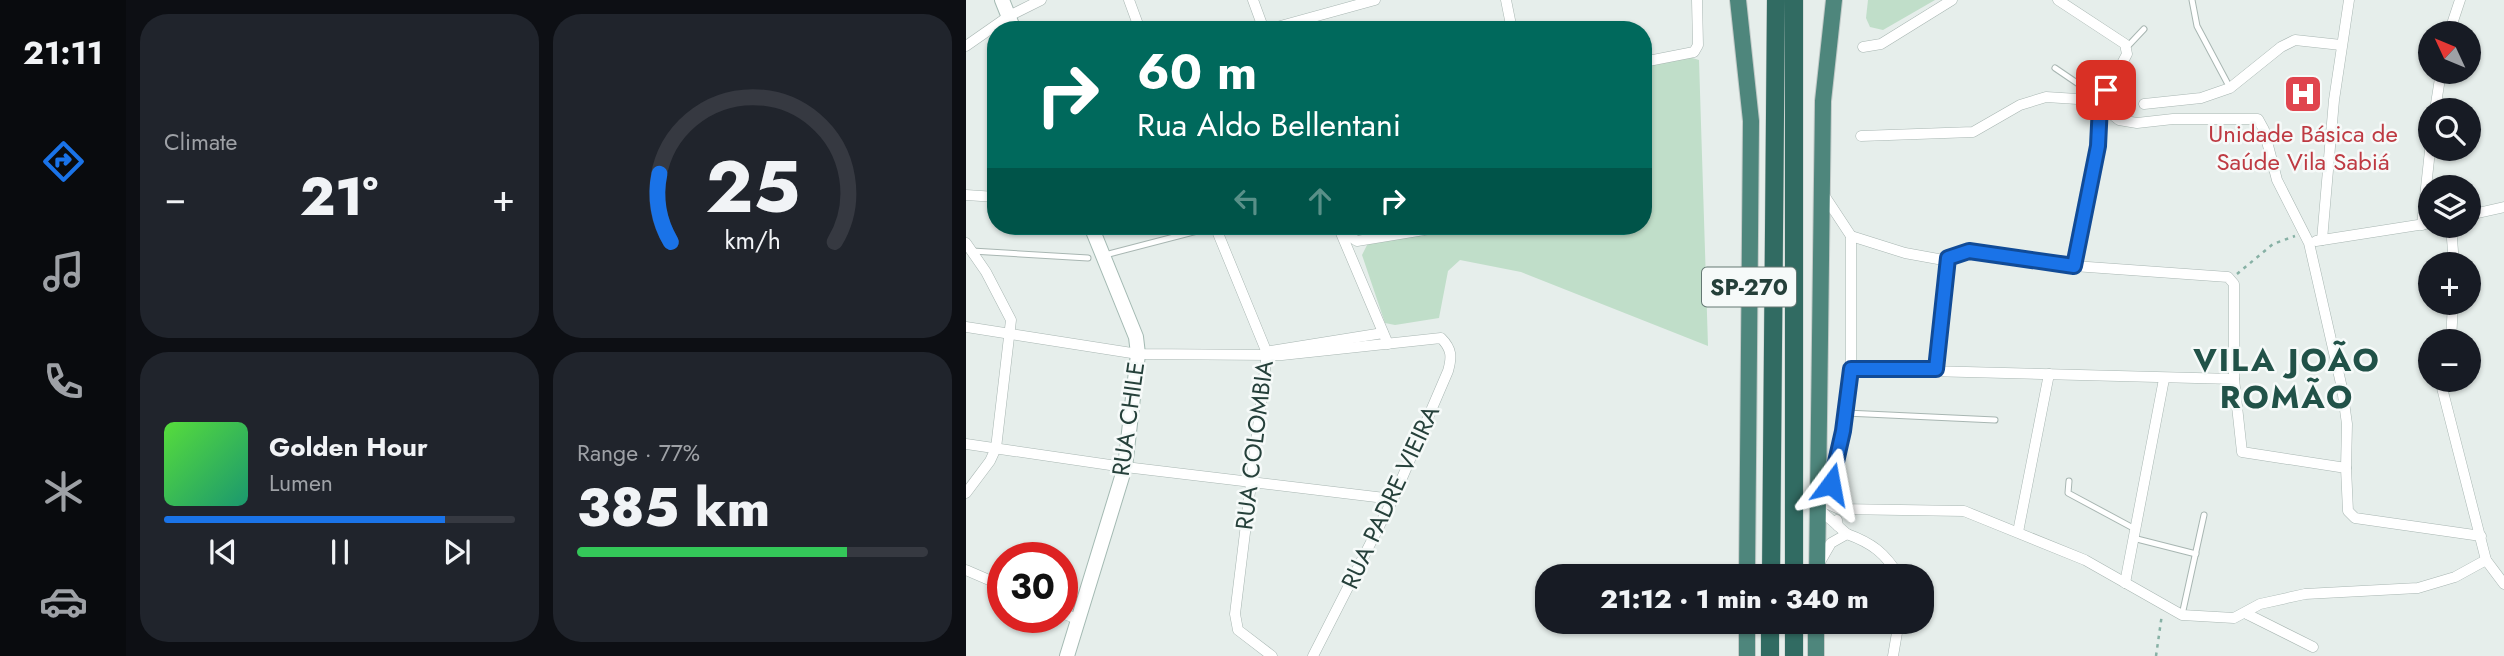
<!DOCTYPE html>
<html lang="en">
<head>
<meta charset="utf-8">
<style>
	:root { --surface:#171b24; --page:#20242c; --text:#f1f3f6; --muted:#9ea1a6; --line:#363941; --accent:#1a73e8 }
	body { margin:0; font-family:Jost,sans-serif; background:var(--page); color:var(--text); height:100vh; display:flex; flex-direction:column; font-size:26px; white-space:nowrap }
	* { box-sizing:border-box; margin:0 }
	p { font-size:23px; color:var(--muted) }
	.icon { flex:none; width:38px; height:38px; fill:none; stroke:currentColor; stroke-width:2; stroke-linecap:round; stroke-linejoin:round }
	.map { position:relative; flex:1; overflow:hidden }
	.sheet { display:flex; flex-direction:column; gap:14px; padding:14px; background:#0d0f14; width:840px }
	.sheet>* { flex:none }
	.guide { position:absolute; left:21px; top:21px; width:665px; height:214px; border-radius:28px; box-shadow:0 2px 5px #0004; background:#00695c; color:#fff; overflow:hidden }
	.needle { width:46px; rotate:314deg }
	.controls { position:absolute; left:1452px; top:21px; display:grid; gap:14px }
	.controls a { display:grid; place-items:center; width:63px; height:63px; border-radius:50%; background:var(--surface); box-shadow:0 2px 5px #0004; font-size:35px }
	.speed { position:absolute; left:21px; top:542px; display:flex; gap:14px; font-size:35px; font-weight:700; text-align:center }
	.speed>* { display:grid; place-content:center; width:91px; height:91px; border-radius:50%; background:var(--surface); box-shadow:0 2px 5px #0004; line-height:1 }
	.speed .limit { border:10px solid #d22; background:#fff; color:#111 }
	.pin { position:absolute; display:grid; place-items:center; width:60px; height:60px; color:#fff; margin:-30px; border-radius:14px; box-shadow:0 4px 10px #0006 }
	.me { position:absolute; width:77px; margin:-38px; rotate:13deg; stroke-linejoin:round; filter:drop-shadow(0 0 5px #0008) }
	.turn { display:flex; align-items:center; gap:24px; height:147px; padding:0 35px; font-size:32px }
	.turn .icon { width:91px; height:91px; stroke-width:2.5 }
	.turn b { display:block; font-size:49px; line-height:60px }
	.lanes { display:flex; align-items:center; height:66px; padding:0 35px; background:#0003; justify-content:center; gap:35px; direction:ltr }
	.lanes .off { opacity:.35 }
	.big { font-size:52px; font-weight:800; line-height:1.1 }
	.sheet .widget { flex:1; display:flex; flex-direction:column; justify-content:center; gap:10px; min-width:0; padding:0 24px; border-radius:28px; background:var(--page) }
	.sheet .dial { align-items:center; gap:0 }
	.dial svg { height:182px; overflow:visible; fill:none; stroke:var(--line); stroke-width:7; stroke-linecap:round; text-anchor:middle }
	.dial text { fill:var(--text); stroke:none }
	.song { display:flex; align-items:center; gap:21px }
	.cover { width:84px; height:84px; border-radius:10px; background:linear-gradient(135deg,hsl(110 70% 55%),hsl(160 70% 35%)) }
	.played { height:7px; border-radius:4px; background:linear-gradient(90deg,var(--accent) 80%,var(--line) 80%) }
	.keys { display:flex; justify-content:space-around; direction:ltr }
	.heat { display:flex; justify-content:space-between; align-items:center; font-size:38px; direction:ltr }
	.charge { height:10px; border-radius:5px; background:linear-gradient(90deg,#34c759 77%,var(--line) 0) }
	.sheet .tiles { flex:1; display:grid; gap:14px; grid-template-columns:repeat(2,1fr) }
	.trip { position:absolute; left:569px; top:564px; width:399px; height:70px; border-radius:28px; background:var(--surface); box-shadow:0 2px 5px #0004; font-weight:800; line-height:70px; text-align:center }
	main { display:flex; flex:1; min-height:0 }
	.tabs { display:flex; flex-direction:column; width:126px; justify-content:space-around; align-items:center; background:#090b0e; color:var(--muted) }
	.tabs .icon { width:49px; height:49px }
	.tabs .current { color:var(--accent) }
	.tabs b { font-size:32px; color:var(--text) }
	.map>svg:first-child { display:block }
</style>
</head>
<body>
<main>
<nav class="tabs">
<b>21:11</b>
<svg class="icon current" aria-label="directions" viewBox="0 0 24 24"><path d="M12 3l9 9-9 9-9-9zM9 14v-3h6M13 9l2 2-2 2"/></svg>
<svg class="icon" aria-label="music" viewBox="0 0 24 24"><path d="M9 18V5l10-2v13"/><circle cx="6" cy="18" r="3"/><circle cx="16" cy="16" r="3"/></svg>
<svg class="icon" aria-label="phone" viewBox="0 0 24 24"><path d="M5 4h4l2 5-3 2q2 4 5 5l2-3 5 2v4C11 20 4 13 5 4z"/></svg>
<svg class="icon" aria-label="climate" viewBox="0 0 24 24"><path d="M12 3v18M4 7l16 10M4 17L20 7"/></svg>
<svg class="icon" aria-label="car" viewBox="0 0 24 24"><path d="M5 17H2v-5l4-1 3-4h7l3 4 3 1v5h-3M9 17h6M6 11h13"/><circle cx="7" cy="17" r="2"/><circle cx="17" cy="17" r="2"/></svg>
</nav>
<section class="sheet">
<div class="tiles">
<div class="widget"><p>Climate</p>
<div class="heat"><a>−</a><b class="big">21°</b><a>+</a></div>
</div>
<div class="widget dial"><svg viewBox="0 0 100 80">
<path d="M14 69A42 42 0 1 1 86 69"/>
<path d="M14 69A42 42 0 0 1 9 39" stroke="#1a73e8"/>
<text x="50" y="56" font-size="32" font-weight="700">25</text>
<text x="50" y="72" font-size="11">km/h</text>
</svg></div>
<div class="widget">
<div class="song"><i class="cover"></i><div><b>Golden Hour</b><p>Lumen</p></div></div>
<div class="played"></div>
<div class="keys"><svg class="icon" aria-label="previous" viewBox="0 0 24 24"><path d="M18 5L8 12l10 7zM5 5v14"/></svg><svg class="icon" aria-label="pause" viewBox="0 0 24 24"><path d="M8 5v14M16 5v14"/></svg><svg class="icon" aria-label="next" viewBox="0 0 24 24"><path d="M6 5l10 7-10 7zM19 5v14"/></svg></div>
</div>
<div class="widget"><p>Range · 77%</p><b class="big">385 km</b><div class="charge"></div></div>
</div>
</section>
<div class="map">
<svg width="1538" height="656" viewBox="0 0 1538 656">
	<rect width="100%" height="100%" fill="#e6eeeb"/>
	<g fill="#c0dec9">
		<polygon points="902,0 969,0 917,30 904,27 900,18"/>
		<polygon points="723,57 733,60 742,346 555,272 494,260 482,271 473,318 429,325 419,323 396,255 402,243 502,226 677,226 677,65"/>
	</g>
	<g fill="none" stroke-linecap="round" stroke-linejoin="round">
		<defs>
			<g id="service">
				<polyline points="1226,0 1231,26 1264,88"/>
				<polyline points="1161,47 1178,29"/>
				<polyline points="1089,68 1136,100"/>
				<polyline points="6,251 122,258"/>
				<polyline points="139,255 235,230"/>
				<polyline points="880,413 1029,420"/>
				<polyline points="1103,481 1102,493 1169,529"/>
				<polyline points="1167,538 1230,554"/>
				<polyline points="1216,615 1238,515"/>
			</g>
			<g id="minor">
				<polyline points="163,0 174,30"/>
				<polyline points="287,0 298,30"/>
				<polyline points="540,0 546,30"/>
				<polyline points="1092,0 1159,44 1161,54 1134,105 1132,146 1108,266"/>
				<polyline points="300,30 409,0"/>
				<polyline points="1483,33 1494,0"/>
				<polyline points="0,46 43,16 75,0"/>
				<polyline points="897,47 915,44 986,0"/>
				<polyline points="677,62 728,52 732,45 731,0"/>
				<polyline points="1178,104 1235,98 1264,88 1315,47 1329,40 1375,45"/>
				<polyline points="1469,110 1475,72"/>
				<polyline points="895,136 1007,132 1054,105 1080,97 1127,100 1153,120 1171,123 1207,119 1292,119 1298,130 1311,180 1343,243 1376,388 1381,424 1380,468"/>
				<polyline points="0,195 30,197"/>
				<polyline points="858,195 885,236 885,369 877,431 865,484 852,508 872,526"/>
				<polyline points="1503,215 1538,207"/>
				<polyline points="1456,225 1465,141"/>
				<polyline points="249,226 301,353 269,614 272,630 306,656"/>
				<polyline points="372,226 422,344"/>
				<polyline points="1485,226 1488,264"/>
				<polyline points="249,227 275,226"/>
				<polyline points="374,230 391,241 482,226"/>
				<polyline points="885,236 939,253 972,259 1003,251 1108,266 1262,277 1268,284 1268,379 1276,452 1380,468 1382,511 1389,518 1515,536"/>
				<polyline points="1356,240 1368,100 1383,0"/>
				<polyline points="1350,241 1465,223"/>
				<polyline points="0,243 20,272 45,320 30,448 24,461 0,493"/>
				<path d="M0,327L172,354L316,355L475,338C486,349 486,357 482,371L427,499L347,656"/>
				<polyline points="1485,341 1487,303"/>
				<polyline points="305,351 417,333"/>
				<polyline points="885,369 1268,379"/>
				<polyline points="970,369 982,258"/>
				<polyline points="1474,380 1520,560 1538,584"/>
				<polyline points="0,444 151,466 427,499"/>
				<polyline points="852,494 860,503 873,509 998,511 1119,560 1216,615 1268,618 1294,604 1339,594 1452,588 1489,577 1520,560"/>
				<polyline points="1052,532 1083,374"/>
				<path d="M881,534C906,543 919,553 933,576"/>
				<polyline points="854,562 865,543 881,534 872,526 871,520"/>
				<polyline points="0,570 37,586"/>
				<polyline points="1159,583 1198,379"/>
				<polyline points="96,613 111,619"/>
				<polyline points="1281,614 1347,647"/>
				<polyline points="927,656 933,621"/>
			</g>
			<g id="secondary">
				<polyline points="36,0 48,30"/>
				<polyline points="101,656 159,467 172,354 170,337 125,226"/>
			</g>
			<g id="trunk">
				<polyline points="772,0 785,121 781,576"/>
				<polyline points="851,576 857,101 868,0"/>
				<polyline points="781,656 781,621"/>
				<polyline points="850,656 850,621"/>
			</g>
			<g id="motorway">
				<polyline points="805,576 810,0"/>
				<polyline points="828,576 828,0"/>
				<polyline points="828,621 828,656"/>
				<polyline points="804,656 804,621"/>
			</g>
		</defs>
		<use href="#service" stroke="#a8b6b2" stroke-width="7"/>
		<use href="#minor" stroke="#a8b6b2" stroke-width="11"/>
		<use href="#secondary" stroke="#a4bab3" stroke-width="16"/>
		<use href="#trunk" stroke="#c2cac8" stroke-width="18"/>
		<use href="#motorway" stroke="#c2cac8" stroke-width="19"/>
		<g stroke="#87b1a5" stroke-width="2.5" stroke-dasharray="3.5 5" stroke-linecap="butt">
			<polyline points="1150,103 1168,104"/>
			<polyline points="1271,274 1307,244 1329,236"/>
			<polyline points="1190,656 1196,614"/>
		</g>
		<use href="#service" stroke="#fff" stroke-width="5"/>
		<use href="#minor" stroke="#fff" stroke-width="10"/>
		<use href="#secondary" stroke="#fff" stroke-width="14"/>
		<use href="#trunk" stroke="#4e867c" stroke-width="16"/>
		<use href="#motorway" stroke="#316b62" stroke-width="18"/>
	</g>
	<g fill="none" stroke-linecap="round" stroke-linejoin="round">
		<defs>
			<polyline id="route" points="865,484 877,431 885,369 970,369 982,258 1003,251 1108,266 1132,146 1134,105 1140,90"/>
		</defs>
		<use href="#route" stroke="#114b97" stroke-width="18"/>
		<use href="#route" stroke="#1a73e8" stroke-width="12"/>
	</g>
	<defs>
		<symbol id="hospital-square" viewBox="-11 -11 22 22"><rect x="-9" y="-9" width="18" height="18" rx="4" fill="#e0444e" stroke="#f6faf9"/><path d="M-5-5h3v3.5h4V-5h3V5h-3V1.5h-4V5h-3Z" fill="#fff"/></symbol>
	</defs>
	<g fill-rule="evenodd">
		<use href="#hospital-square" x="1315" y="72" width="44" height="44"/>
	</g>
	<g text-anchor="middle" dominant-baseline="central" stroke-width="5" stroke-linejoin="round" paint-order="stroke">
		<rect fill="#f6faf9" stroke="#647873" stroke-width="2" x="736" y="267.5" width="94" height="39" rx="5"/>
		<g font-size="23" font-weight="bold" fill="#25403a">
			<text x="783" y="287">SP-270</text>
		</g>
		<g font-size="24" fill="#be3a42" stroke="#f6faf9">
			<text x="1337" y="133">Unidade Básica de<tspan x="1337" dy="28">Saúde Vila Sabiá</tspan></text>
		</g>
		<g font-size="24" fill="#25403a" stroke="#f6faf9">
			<text transform="translate(162 419) rotate(-82)">RUA CHILE</text>
			<text transform="translate(288 445) rotate(-83)">RUA COLOMBIA</text>
			<text transform="translate(424 497) rotate(-65)">RUA PADRE VIEIRA</text>
		</g>
		<g font-size="32" font-weight="bold" letter-spacing="2" fill="#215248" stroke="#f6faf9">
			<text x="1321" y="360">VILA JOÃO<tspan x="1321" dy="37">ROMÃO</tspan></text>
		</g>
	</g>
</svg>
<div class="controls">
<a><svg class="needle" viewBox="-14 -14 28 28"><path d="M0-13l5 13h-10z" fill="#e53935"/><path d="M0 13l5-13h-10z" fill="#9ea1a6"/></svg></a>
<a><svg class="icon" aria-label="search" viewBox="0 0 24 24"><circle cx="10" cy="10" r="6"/><path d="M15 15l6 6"/></svg></a>
<a><svg class="icon" aria-label="layers" viewBox="0 0 24 24"><path d="M12 4l9 5-9 5-9-5zM3 14l9 5 9-5"/></svg></a>
<a>+</a>
<a>−</a>
</div>
<div class="speed"><div class="limit">30</div></div>
<div class="pin" style="left:1140px;top:90px;background:#d93025"><svg class="icon" aria-label="arrive" viewBox="0 0 24 24"><path d="M6 21V4h12l-3 4 3 4H6"/></svg></div>
<svg class="me" style="left:865px;top:484px" viewBox="-20 -20 40 40"><path d="M0-17L14 15 0 8-14 15z" fill="#1a73e8" stroke="#fff" stroke-width="4"/></svg>
<div class="trip">21:12 · 1 min · 340 m</div>
<div class="guide">
<div class="turn"><svg class="icon" aria-label="right" viewBox="0 0 24 24"><path d="M7 20v-9h11M14 6l5 5-5 5"/></svg><div><b>60 m</b>Rua Aldo Bellentani</div></div>
<div class="lanes"><svg class="icon off" aria-label="left" viewBox="0 0 24 24"><path d="M17 20v-9H6M10 6l-5 5 5 5"/></svg><svg class="icon off" aria-label="ahead" viewBox="0 0 24 24"><path d="M12 20V5M6 11l6-6 6 6"/></svg><svg class="icon" aria-label="right" viewBox="0 0 24 24"><path d="M7 20v-9h11M14 6l5 5-5 5"/></svg></div>
</div>
</div>
</main>
</body>
</html>
